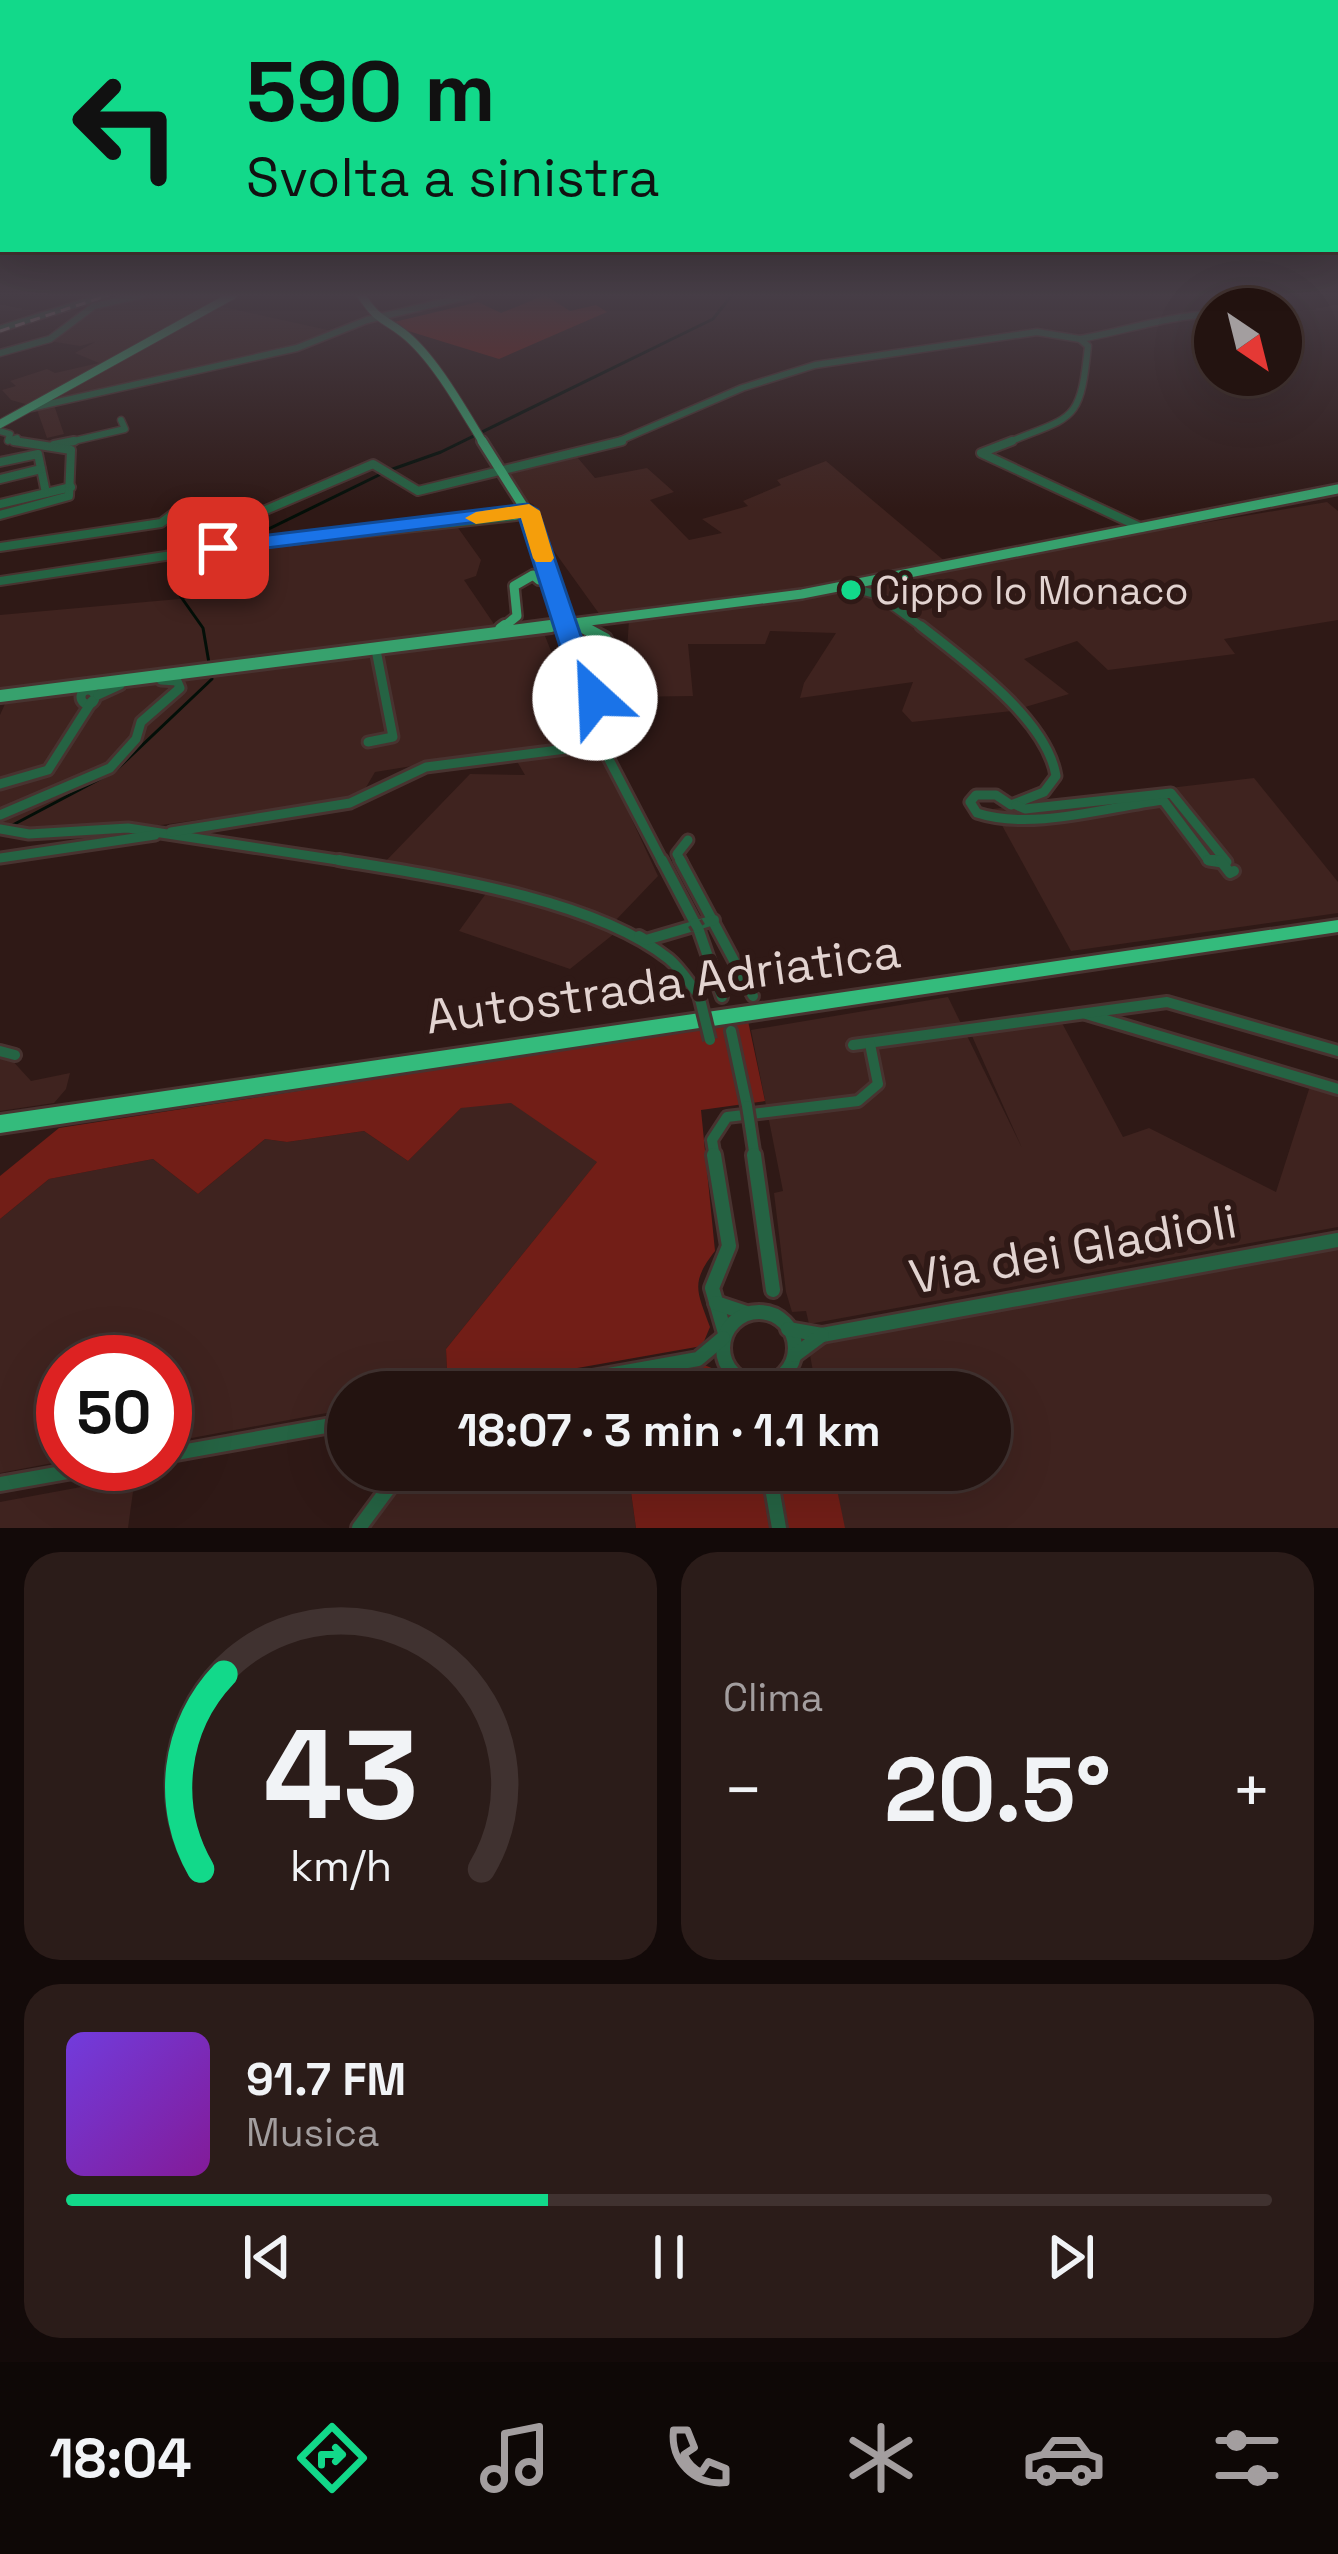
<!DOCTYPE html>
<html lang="it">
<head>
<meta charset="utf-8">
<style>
	:root { --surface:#231310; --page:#2b1c19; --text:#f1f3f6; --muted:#a39e9f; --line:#403230; --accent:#12d98a }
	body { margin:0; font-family:"Space Grotesk",sans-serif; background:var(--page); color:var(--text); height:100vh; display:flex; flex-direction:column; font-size:45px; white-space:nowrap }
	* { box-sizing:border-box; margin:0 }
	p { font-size:39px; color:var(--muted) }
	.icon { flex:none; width:66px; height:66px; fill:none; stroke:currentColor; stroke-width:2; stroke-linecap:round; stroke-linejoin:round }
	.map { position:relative; height:1528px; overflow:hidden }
	.sheet { display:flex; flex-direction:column; gap:24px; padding:24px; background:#130a09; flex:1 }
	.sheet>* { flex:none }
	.guide { position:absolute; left:0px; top:0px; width:1338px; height:252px; box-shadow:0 12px 48px #0002,0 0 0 3px var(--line); background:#12d98a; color:#111; overflow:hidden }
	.needle { width:78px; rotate:145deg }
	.fabs { position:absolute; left:1194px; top:288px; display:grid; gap:24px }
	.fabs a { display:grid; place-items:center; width:108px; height:108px; border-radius:50%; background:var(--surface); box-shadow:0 12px 48px #0002,0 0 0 3px var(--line); font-size:60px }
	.speed { position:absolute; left:36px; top:1335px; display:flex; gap:24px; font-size:60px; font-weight:700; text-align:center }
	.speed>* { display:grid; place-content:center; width:156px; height:156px; border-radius:50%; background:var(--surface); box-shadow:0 12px 48px #0002,0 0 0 3px var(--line); line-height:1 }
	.speed .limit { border:18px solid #d22; background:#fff; color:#111 }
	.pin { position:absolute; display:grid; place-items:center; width:102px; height:102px; color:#fff; margin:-51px; border-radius:24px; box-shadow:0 6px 18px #0006 }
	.me { position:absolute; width:132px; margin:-66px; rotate:335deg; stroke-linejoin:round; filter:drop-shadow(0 0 9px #0008) }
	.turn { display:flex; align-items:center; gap:42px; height:252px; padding:0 48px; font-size:54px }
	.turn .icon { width:156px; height:156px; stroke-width:2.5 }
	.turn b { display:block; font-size:84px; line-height:102px }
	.big { font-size:90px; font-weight:700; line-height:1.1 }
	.sheet .widget { flex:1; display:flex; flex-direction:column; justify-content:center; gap:18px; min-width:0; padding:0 42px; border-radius:36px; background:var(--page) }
	.sheet .dial { align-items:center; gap:0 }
	.dial svg { height:312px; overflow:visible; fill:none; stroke:var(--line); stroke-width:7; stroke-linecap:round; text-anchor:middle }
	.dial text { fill:var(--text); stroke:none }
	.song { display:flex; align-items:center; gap:36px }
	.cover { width:144px; height:144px; border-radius:18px; background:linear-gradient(135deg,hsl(260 70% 55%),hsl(290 70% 35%)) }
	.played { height:12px; border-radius:6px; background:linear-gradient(90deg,var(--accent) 40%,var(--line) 40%) }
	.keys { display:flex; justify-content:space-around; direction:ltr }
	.heat { display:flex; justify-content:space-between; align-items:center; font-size:66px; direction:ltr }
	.sheet .tiles { flex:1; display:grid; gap:24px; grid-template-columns:1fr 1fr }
	.widget:last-child { grid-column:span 2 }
	.trip { position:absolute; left:327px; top:1371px; width:684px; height:120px; border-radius:60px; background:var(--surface); box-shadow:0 12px 48px #0002,0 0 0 3px var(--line); font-weight:700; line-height:120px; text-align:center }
	.tab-bar { display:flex; height:192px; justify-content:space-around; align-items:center; background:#0e0806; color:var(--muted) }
	.tab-bar .icon { width:84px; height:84px }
	.tab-bar .selected { color:var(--accent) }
	.tab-bar b { font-size:54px; color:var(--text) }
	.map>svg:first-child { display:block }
</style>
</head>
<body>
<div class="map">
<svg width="1338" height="1528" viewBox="0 0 1338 1528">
	<rect width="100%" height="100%" fill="#2f1916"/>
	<g fill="#3f231f">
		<polygon points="140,295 229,295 219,306 332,331 297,348 53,402 64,434 47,438 36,407 11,400 2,390 16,386 10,381 47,369 55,373 99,363 75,353 95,342 80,346 49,341 86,310"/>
		<polygon points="577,457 595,478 647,468 674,492 650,500 689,540 722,533 702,519 748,506 743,501 781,485 777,480 826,461 947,563 790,591 600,615 549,544 534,505 521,498 511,474"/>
		<polygon points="1327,502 1338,511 1338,620 1224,639 1235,654 1108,670 1077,641 1024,659 1069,694 1012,711 912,722 902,711 913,682 800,698 804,683 836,633 770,631 765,644 688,644 693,696 624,697 629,620"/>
		<polygon points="456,525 481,560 476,576 464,580 496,627 0,689 0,615 235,594 234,582 269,577 256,551 281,543"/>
		<polygon points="543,631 585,736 580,739 375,772 365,789 351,799 161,825 87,824 33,832 0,826 0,715 8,697"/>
		<polygon points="584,750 602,755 658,876 615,921 383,864 470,774 525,775 515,758"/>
		<polygon points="1254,778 1338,882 1338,913 1071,951 993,809"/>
		<polygon points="487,892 521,898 615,933 570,969 459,931"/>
		<polygon points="948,997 1022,1148 972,1036 1062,1023 1123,1137 1149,1128 1276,1192 1311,1083 1338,1092 1338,1227 809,1324 806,1311 792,1312 786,1292 774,1193 783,1191 751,1030"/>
		<polygon points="0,1054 9,1057 31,1081 70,1073 66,1089 54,1103 0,1111"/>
		<polygon points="477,1103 512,1103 598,1161 446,1349 448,1391 348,1392 348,1409 165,1443 165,1362 63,1362 63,1461 0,1473 0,1219 49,1179 153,1159 198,1194 265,1139 287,1142 364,1131 408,1161 461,1108"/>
		<polygon points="1338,1247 1338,1528 844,1528 833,1470 990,1470 990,1392 817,1392 809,1350 818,1344"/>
		<polygon points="409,1470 628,1470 636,1528 367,1528"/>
		<polygon points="135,1477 128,1528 0,1528 0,1502"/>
	</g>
	<g fill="#721e17">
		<polygon points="545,295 570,311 596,305 607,312 499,359 405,330 394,322 478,302 501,313"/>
		<path d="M748,1021L765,1101L701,1110L715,1251C690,1283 697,1291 710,1327L702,1346L448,1391L446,1349L597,1162L511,1103L461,1108L408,1161L364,1131L287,1142L265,1139L198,1194L153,1159L49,1179L0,1219V1176L59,1128Z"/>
		<polygon points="702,1364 721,1372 741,1392 618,1392 616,1381"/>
		<polygon points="628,1470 761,1470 771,1528 636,1528"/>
		<polygon points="774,1470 833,1470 845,1528 784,1528"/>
	</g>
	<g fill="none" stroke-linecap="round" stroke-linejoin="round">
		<g stroke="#030f08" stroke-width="3">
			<polyline points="390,470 441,452 713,319 732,295"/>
			<polyline points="244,541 381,474"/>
			<polyline points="209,663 203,628 169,580 224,552"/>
			<polyline points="7,828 115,771 212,679 211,674"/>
		</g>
		<defs>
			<g id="minor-far4">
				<polyline points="1259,309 1281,305 1263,295"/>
				<polyline points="0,329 106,295"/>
				<polyline points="0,353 50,339 94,306 142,295"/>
				<polyline points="31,408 297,348 367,320 472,295"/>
				<polyline points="0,431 10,434 8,441 17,438"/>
				<polyline points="14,441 30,444"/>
				<polyline points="61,444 125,429 121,420"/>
				<polyline points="612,444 742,388 815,365 1037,332 1080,339"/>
				<path d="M1004,444C1074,415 1080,425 1088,346L1080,339C1125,331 1170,315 1215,314"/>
			</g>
			<g id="minor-far3">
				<polyline points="1012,441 981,453 1142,528"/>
				<polyline points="54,445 74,441"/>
				<polyline points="0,462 38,454 46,493"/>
				<polyline points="0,479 41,469"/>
				<polyline points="0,504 71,487"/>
				<polyline points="0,515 69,496 71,450 14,441"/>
				<polyline points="0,547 161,523 173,514 247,518 373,464 418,491 622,441"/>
				<polyline points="0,581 218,548 516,516"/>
				<polyline points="846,586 878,595 925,629"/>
			</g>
			<g id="minor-far2">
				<path d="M921,626C965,661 1047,719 1056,776L1044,792L1011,805L996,795H976L970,802L977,813C1032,831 1107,807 1163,800L1209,861L1222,863"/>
				<circle cx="88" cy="697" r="7"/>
				<polyline points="98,695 120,685"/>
				<polyline points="368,742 393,737 376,650"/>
				<polyline points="603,748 663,863"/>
				<polyline points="0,784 48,770 92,701"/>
				<polyline points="1016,805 1025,809 1171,793 1227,862"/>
				<polyline points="0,815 110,768 136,739 141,722 180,688 177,681 161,680"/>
				<polyline points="0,829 29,834 128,828 357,863"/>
				<polyline points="171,832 350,803 426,767 589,746"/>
				<polyline points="0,858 155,835"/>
				<polyline points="682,863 677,854 688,840"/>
			</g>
			<g id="minor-far1">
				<path d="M339,860C435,876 592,898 669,959C680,968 690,984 699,995"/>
				<polyline points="662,860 695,923"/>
				<polyline points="680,860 753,996"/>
				<polyline points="1208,860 1215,860"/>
				<polyline points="1220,860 1230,873 1234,871"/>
				<polyline points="698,928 722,997"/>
				<polyline points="639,936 646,940 714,920"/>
				<polyline points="1086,1014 1338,1089"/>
				<polyline points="731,1031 747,1106"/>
				<polyline points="853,1045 1167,1002 1338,1051"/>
				<polyline points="0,1051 15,1055"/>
				<polyline points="750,1125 755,1158"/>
				<polyline points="715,1158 712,1140 727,1117 858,1101 878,1084 870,1044"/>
			</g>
			<g id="minor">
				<polyline points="714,1155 729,1246 712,1288 725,1333"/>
				<polyline points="754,1155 773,1290"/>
				<polyline points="716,1303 746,1313"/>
				<circle cx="759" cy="1348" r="36"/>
				<polyline points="788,1329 822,1335 1338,1240"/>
				<polyline points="795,1355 822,1335"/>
				<polyline points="514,1392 698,1359 723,1338"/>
				<polyline points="165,1455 348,1422"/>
				<polyline points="769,1470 779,1528"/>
				<polyline points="0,1484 112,1464"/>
				<polyline points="359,1528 402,1470"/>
			</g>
			<g id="major-far2">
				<path d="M361,295C379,322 381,316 403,333C434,357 463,410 484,444"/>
				<polyline points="0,424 233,295"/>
			</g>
			<g id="major-far1">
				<polyline points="482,441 525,509"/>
				<polygon points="519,509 530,513 514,515"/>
				<polyline points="530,515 548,572"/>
				<polyline points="550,577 563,617"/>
				<polyline points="581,626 586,629"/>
				<polyline points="501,629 517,616 514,586 533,575 539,580 550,577"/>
				<polyline points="527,629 802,594 1338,489"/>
			</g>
			<g id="major">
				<polyline points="581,626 605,639 618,676 600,696"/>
				<polyline points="501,629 505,626"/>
				<polyline points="568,634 584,692"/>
				<polyline points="0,696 551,626"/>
				<polyline points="597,697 595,709 606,735"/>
				<circle cx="599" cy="741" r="9"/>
			</g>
			<polygon id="highway" points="1338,920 1338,932 0,1133 0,1115"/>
		</defs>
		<use href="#minor-far4" stroke="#483330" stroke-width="9"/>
		<use href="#minor-far3" stroke="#483330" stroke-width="12"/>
		<use href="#minor-far2" stroke="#483330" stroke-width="15"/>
		<use href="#minor-far1" stroke="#483330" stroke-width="16"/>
		<use href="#minor" stroke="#483330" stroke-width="20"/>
		<use href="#major-far2" stroke="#483330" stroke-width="10"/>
		<use href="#major-far1" stroke="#483330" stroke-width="14"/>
		<use href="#major" stroke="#483330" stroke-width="18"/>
		<use href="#highway" stroke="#483330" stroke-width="6"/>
		<use href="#minor-far4" stroke="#256343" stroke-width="6"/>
		<use href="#minor-far3" stroke="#256343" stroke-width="8"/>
		<use href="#minor-far2" stroke="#256343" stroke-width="9"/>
		<use href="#minor-far1" stroke="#256343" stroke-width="10"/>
		<use href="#minor" stroke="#256343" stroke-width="14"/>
		<use href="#major-far2" stroke="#37a16d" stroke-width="8"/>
		<use href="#major-far1" stroke="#37a16d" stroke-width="9"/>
		<use href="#major" stroke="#37a16d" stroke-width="12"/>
		<use href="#highway" fill="#34bb7c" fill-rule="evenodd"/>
		<polyline stroke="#9d8b88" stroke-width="3" stroke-dasharray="10 6" stroke-linecap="butt" points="0,331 109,295"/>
		<defs>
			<g id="minor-bridge">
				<polyline points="695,923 698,928"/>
				<polyline points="699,995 710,1040"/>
				<polyline points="747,1106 750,1125"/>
			</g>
			<polyline id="major-bridge-far1" points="563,617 567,629"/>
			<polyline id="major-bridge" points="566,626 568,634"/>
		</defs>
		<use href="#minor-bridge" stroke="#483330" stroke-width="16" stroke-linecap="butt"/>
		<use href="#major-bridge-far1" stroke="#483330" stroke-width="14" stroke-linecap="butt"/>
		<use href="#major-bridge" stroke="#483330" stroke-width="18" stroke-linecap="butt"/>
		<use href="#minor-bridge" stroke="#256343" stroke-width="10"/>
		<use href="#major-bridge-far1" stroke="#37a16d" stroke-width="9"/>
		<use href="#major-bridge" stroke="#37a16d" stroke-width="12"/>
	</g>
	<linearGradient id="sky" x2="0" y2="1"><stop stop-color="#1a0e0c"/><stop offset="0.58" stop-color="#473e47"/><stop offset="1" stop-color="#473e47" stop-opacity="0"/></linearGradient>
	<rect width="1338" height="509" fill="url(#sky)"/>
	<polygon fill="#1a73e8" stroke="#114b97" stroke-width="3" points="527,504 538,510 594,674 614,692 604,703 586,703 586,693 570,678 519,517 218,554 208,548 218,541"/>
	<polygon fill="#f59e0b" points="529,504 540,511 554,558 551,562 536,562 533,558 521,518 476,524 465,518 476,512"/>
	<circle fill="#12d98a" stroke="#2f1916" stroke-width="4.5" cx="851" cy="590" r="12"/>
	<g text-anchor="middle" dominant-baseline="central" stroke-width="12" stroke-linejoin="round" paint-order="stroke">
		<g font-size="39" fill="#e2d3d0" stroke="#2f1916" text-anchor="start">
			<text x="875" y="590">Cippo lo Monaco</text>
		</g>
		<g font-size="48" fill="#e2d3d0" stroke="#2f1916">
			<text transform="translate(663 984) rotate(-8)">Autostrada Adriatica</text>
			<text transform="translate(1073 1249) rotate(-10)">Via dei Gladioli</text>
		</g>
	</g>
</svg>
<div class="fabs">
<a><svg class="needle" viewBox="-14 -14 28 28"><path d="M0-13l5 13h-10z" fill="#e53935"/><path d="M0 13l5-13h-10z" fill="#a39e9f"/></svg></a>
</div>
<div class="speed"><div class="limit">50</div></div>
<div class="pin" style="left:218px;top:548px;background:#d93025"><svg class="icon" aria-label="arrive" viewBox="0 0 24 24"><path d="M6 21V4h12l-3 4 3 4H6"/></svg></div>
<svg class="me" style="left:595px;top:698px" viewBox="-20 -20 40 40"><circle r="19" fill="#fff"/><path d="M0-13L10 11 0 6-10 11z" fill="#1a73e8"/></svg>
<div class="trip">18:07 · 3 min · 1.1 km</div>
<div class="guide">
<div class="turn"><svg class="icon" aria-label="left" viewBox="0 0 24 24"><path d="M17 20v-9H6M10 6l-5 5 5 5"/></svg><div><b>590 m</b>Svolta a sinistra</div></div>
</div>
</div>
<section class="sheet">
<div class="tiles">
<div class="widget dial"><svg viewBox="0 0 100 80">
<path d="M14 69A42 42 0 1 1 86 69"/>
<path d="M14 69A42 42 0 0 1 20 19" stroke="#12d98a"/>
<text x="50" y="56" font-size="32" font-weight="700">43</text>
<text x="50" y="72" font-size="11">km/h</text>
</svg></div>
<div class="widget"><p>Clima</p>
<div class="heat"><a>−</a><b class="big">20.5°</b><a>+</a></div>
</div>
<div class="widget">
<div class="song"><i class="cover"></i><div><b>91.7 FM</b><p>Musica</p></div></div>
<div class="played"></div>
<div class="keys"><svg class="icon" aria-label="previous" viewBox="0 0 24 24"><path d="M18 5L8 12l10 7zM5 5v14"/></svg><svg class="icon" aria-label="pause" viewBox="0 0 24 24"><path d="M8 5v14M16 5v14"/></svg><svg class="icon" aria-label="next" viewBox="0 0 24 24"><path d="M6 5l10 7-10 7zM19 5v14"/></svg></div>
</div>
</div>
</section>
<nav class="tab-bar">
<b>18:04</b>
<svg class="icon selected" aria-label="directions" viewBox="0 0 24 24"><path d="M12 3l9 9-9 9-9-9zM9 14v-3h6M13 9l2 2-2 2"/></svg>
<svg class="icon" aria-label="music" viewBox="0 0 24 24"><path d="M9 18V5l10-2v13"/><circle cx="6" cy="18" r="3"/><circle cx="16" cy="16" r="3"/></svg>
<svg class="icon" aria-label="phone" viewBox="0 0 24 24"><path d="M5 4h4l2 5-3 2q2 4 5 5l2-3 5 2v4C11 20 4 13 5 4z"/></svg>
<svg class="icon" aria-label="climate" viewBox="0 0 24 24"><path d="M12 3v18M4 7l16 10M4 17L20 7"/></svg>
<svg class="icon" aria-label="car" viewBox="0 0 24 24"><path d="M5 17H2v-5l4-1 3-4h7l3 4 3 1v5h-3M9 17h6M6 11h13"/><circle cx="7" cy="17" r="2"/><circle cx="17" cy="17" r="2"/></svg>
<svg class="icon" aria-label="filters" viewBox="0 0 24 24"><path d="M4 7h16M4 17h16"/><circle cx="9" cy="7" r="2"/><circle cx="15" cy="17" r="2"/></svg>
</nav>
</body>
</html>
